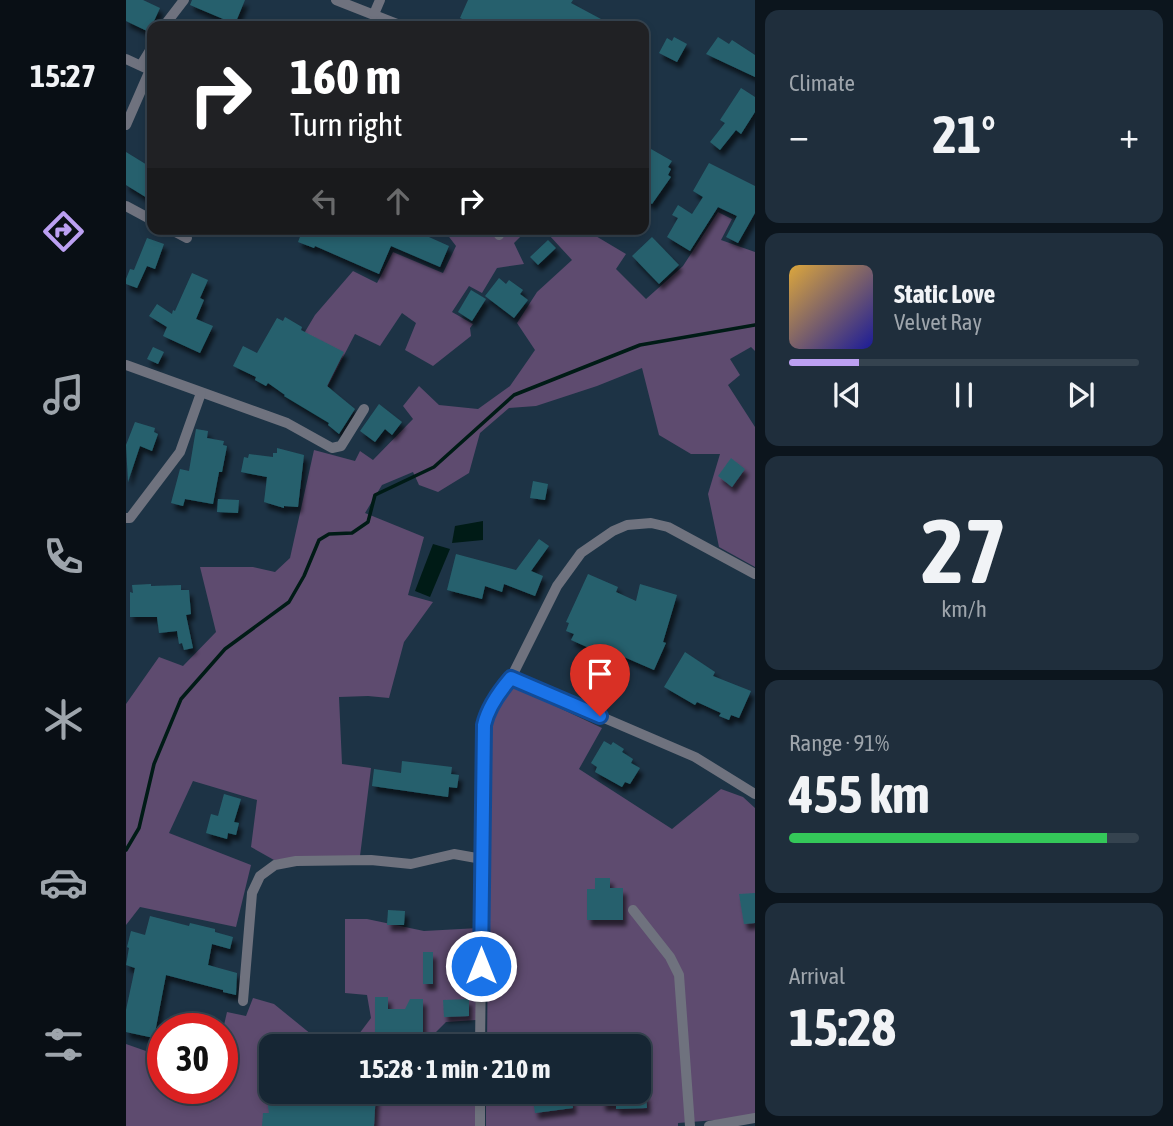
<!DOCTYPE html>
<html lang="en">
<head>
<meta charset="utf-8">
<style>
	:root { --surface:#162634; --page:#1f2e3c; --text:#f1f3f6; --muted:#9ea5ac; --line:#35434f; --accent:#bca0f2 }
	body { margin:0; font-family:"Asap Condensed",sans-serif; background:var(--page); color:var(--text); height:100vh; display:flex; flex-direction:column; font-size:26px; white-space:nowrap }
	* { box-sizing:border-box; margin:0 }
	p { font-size:23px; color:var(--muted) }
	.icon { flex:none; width:38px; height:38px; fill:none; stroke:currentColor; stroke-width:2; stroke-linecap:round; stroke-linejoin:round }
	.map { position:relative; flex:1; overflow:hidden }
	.sheet { display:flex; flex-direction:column; gap:10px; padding:10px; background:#0c151d; width:418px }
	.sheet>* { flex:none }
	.banner { position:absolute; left:21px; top:21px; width:502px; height:214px; border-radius:14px; box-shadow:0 4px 10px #0003,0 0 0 2px var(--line); background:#202124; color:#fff; overflow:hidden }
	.speed { position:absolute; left:21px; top:1013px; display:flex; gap:14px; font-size:35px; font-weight:700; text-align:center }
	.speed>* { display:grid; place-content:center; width:91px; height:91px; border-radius:50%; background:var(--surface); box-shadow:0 4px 10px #0003,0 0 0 2px var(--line); line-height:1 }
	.speed .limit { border:10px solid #d22; background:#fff; color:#111 }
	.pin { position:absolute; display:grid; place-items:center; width:60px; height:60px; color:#fff; margin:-72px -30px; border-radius:50% 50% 50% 0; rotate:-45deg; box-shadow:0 0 7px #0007 }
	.pin .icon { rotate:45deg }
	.me { position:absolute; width:77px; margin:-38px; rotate:0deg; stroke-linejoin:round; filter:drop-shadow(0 0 5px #0008) }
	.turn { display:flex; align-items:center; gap:24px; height:147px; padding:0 28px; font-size:32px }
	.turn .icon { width:91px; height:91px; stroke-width:2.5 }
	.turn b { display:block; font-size:49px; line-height:60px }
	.lanes { display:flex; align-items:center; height:66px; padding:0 28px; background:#0003; justify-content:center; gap:35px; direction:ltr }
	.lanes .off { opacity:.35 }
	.big { font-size:52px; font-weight:700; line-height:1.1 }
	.sheet .tile { flex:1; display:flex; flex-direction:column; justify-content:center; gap:10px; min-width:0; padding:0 24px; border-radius:14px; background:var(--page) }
	.sheet .dial { align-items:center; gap:0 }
	.dial b { font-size:91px; line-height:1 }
	.song { display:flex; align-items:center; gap:21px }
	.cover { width:84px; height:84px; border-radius:10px; background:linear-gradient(135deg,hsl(40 70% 55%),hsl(240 70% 35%)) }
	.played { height:7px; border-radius:4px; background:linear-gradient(90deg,var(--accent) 20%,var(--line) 20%) }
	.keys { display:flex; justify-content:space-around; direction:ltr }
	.heat { display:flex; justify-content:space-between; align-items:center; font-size:38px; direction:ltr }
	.charge { height:10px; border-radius:5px; background:linear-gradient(90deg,#34c759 91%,var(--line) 0) }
	.trip { position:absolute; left:133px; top:1034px; width:392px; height:70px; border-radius:14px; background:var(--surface); box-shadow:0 4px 10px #0003,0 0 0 2px var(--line); font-weight:700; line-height:70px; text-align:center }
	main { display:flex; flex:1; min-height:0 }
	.tabs { display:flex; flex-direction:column; width:126px; justify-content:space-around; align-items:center; background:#090f15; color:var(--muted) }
	.tabs .icon { width:49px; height:49px }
	.tabs .active { color:var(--accent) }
	.tabs b { font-size:32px; color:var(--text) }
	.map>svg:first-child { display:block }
</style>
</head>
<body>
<main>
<nav class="tabs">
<b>15:27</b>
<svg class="icon active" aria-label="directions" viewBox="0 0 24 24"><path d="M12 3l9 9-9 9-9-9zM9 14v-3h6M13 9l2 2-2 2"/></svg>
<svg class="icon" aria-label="music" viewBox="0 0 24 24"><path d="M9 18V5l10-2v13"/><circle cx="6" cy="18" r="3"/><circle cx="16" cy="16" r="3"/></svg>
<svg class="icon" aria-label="phone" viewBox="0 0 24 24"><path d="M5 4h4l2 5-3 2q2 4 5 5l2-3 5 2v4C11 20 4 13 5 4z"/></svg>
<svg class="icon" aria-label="climate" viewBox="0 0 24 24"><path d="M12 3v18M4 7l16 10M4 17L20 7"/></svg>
<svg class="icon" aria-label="car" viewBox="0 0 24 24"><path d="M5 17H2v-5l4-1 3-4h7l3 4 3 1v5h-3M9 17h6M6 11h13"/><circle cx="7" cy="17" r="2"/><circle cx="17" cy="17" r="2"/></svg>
<svg class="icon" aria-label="filters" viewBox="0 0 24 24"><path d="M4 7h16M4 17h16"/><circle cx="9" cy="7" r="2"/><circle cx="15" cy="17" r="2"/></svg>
</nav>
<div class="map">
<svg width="629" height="1126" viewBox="0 0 629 1126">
	<defs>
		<filter id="shadow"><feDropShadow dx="3.5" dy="6" stdDeviation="2" flood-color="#0009"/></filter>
	</defs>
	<rect width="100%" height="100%" fill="#1d3345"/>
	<g fill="#5e4b6f">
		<polygon points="592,212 606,219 595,240 629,252 629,351 625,347 604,359 614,375 602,385 629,427 629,567 593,547 582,494 594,454 565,454 533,435 516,368 471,386 410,406 383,408 354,433 343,473 312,492 293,485 287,472 256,485 239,513 298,537 282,595 307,602 278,642 263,698 242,696 213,697 216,764 245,768 234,856 148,860 125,847 131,800 67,781 43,833 125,865 110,927 14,907 0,925 0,704 33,657 57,666 90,632 74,567 127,567 149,572 164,558 188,450 229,461 234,451 247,460 287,419 277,406 293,386 313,405 352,409 384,386 409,350 391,323 411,292 446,260 423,235 429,229 458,229 500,254 490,269 520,299 557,266"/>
		<polygon points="317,229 402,229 388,243 398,264 371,268 356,293 343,286 326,312 347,324 344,328 345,336 307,366 279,350 290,323 276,313 254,346 229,334 201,388 161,362 189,315 227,271 251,283 267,252 317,273 330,246"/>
		<polygon points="391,688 476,728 453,769 546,829 595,789 617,797 629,808 629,1117 552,1123 552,1126 360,1126 360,1092 513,1092 513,1046 361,1046 364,731 370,707 382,690"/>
		<polygon points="219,919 241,919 298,931 353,928 350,1020 320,1022 310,1032 343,1046 145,1046 145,1092 352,1092 351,1126 0,1126 0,1044 37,1057 37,1088 96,1088 96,1034 101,1012 120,1016 127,998 148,1004 196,1043 227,1042 245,1018 241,995 219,993"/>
	</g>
	<g fill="#001b16">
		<polygon points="357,521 357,540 326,543 329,526"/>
		<polygon points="307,544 324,549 304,597 289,591"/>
	</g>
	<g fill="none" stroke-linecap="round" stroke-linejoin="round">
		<polyline stroke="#001b16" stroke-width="3.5" points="0,850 13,828 28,764 55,699 99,649 163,602 178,576 193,540 203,534 226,533 242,522 249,495 308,467 388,395 514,345 629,325"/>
	</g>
	<g fill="#26616d" filter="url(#shadow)">
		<polygon points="0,0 17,0 34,8 23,32 0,21"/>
		<polygon points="66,0 119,0 109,24 64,5"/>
		<polygon points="342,0 447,0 445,3 488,26 344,26 346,23 334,18"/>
		<polygon points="548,37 561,44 551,62 533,53 541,38 546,41"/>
		<polygon points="592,37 603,44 606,40 629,55 629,77 580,54"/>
		<polygon points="615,88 629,97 629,112 615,134 610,130 594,150 584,142 599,123 594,120"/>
		<polygon points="525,149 546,161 542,167 545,169 542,175 545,177 526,204 518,199 518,161"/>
		<polygon points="0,152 26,168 26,201 0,185"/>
		<polygon points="583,163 629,186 629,213 612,243 600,237 611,216 592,207 564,251 541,237 552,218 546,215 552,205 566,214 577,197 567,191"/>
		<polygon points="177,229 285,229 323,246 314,267 265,246 253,274 189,246 188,248 172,242"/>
		<polygon points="526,237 553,265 533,284 506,256"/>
		<polygon points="21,238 38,244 29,269 21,266 11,288 0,284 0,279 4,269 8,270"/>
		<polygon points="422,240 430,248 412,265 404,257"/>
		<polygon points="66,273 82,280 74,298 78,300 70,319 87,326 74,353 37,336 41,327 23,316 31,304 46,314 47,310 49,311"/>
		<polygon points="373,278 380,284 383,280 397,290 394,294 402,300 388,318 359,296"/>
		<polygon points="345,290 360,299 346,321 332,312"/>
		<polygon points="159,317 176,327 175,330 218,352 201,386 229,409 213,434 202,425 203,423 158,396 159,395 142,383 140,386 129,380 130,377 107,366 117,346 131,353 151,318 157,321"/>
		<polygon points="27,347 38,352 32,364 21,359"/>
		<polygon points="253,404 276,422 266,435 259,429 249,442 234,431"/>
		<polygon points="9,422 29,428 28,432 32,434 26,451 14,446 2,482 0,445"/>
		<polygon points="70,429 82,431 81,438 98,441 97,445 101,446 96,472 93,472 87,504 59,499 57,506 45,503 54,469 63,471"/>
		<polygon points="151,448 178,455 172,507 158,506 158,508 138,502 141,477 115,472 118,457 122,458 123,454 147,457 147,453 151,453"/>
		<polygon points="605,458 619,469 606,487 592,476"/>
		<polygon points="407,481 422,484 419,500 404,498"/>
		<polygon points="92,499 113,500 112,513 91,512"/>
		<polygon points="413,539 423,546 405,571 417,576 409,596 378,584 376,592 359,586 356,599 321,590 330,554 390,570"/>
		<polygon points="462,574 492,587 490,592 510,601 514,584 551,595 537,642 540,643 528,670 491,654 483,676 472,673 479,655 445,640 448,634 440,631 443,623 440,622"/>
		<polygon points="25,584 25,586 55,585 55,590 63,590 65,614 60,615 67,648 58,650 56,643 53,644 51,631 33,633 31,617 4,617 4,592 7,593 6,585"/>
		<polygon points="559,652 589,672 587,676 625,691 613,718 605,715 603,720 593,716 595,713 571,702 569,705 538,687"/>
		<polygon points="478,741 485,745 487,742 498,749 496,752 507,759 505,763 514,768 504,784 499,782 496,787 469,772 471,767 465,763"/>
		<polygon points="276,761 326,767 325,774 333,775 331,788 323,787 322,797 246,786 248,769 275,773"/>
		<polygon points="98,794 115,799 108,822 113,823 110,835 102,833 101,839 80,833 85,814 92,816"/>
		<polygon points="469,878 484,878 484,888 497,888 497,920 461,920 461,889 469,889"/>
		<polygon points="629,893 629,923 618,924 613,894"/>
		<polygon points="262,910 279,911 278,925 261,925"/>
		<polygon points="24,916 63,926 64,923 89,929 89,932 107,937 104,949 86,944 82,965 111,973 110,995 97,992 97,990 40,975 28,1038 0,1032 0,1010 9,968 0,965 3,948 1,947 5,931 19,935"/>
		<polygon points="337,943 347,943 346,964 336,963"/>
		<rect x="297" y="952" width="10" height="32"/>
		<polygon points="249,997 262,997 262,1009 279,1009 284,999 297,999 297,1045 249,1045"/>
		<polygon points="343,999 343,1016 318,1017 317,1000"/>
		<polygon points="140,1092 250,1092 248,1126 136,1126 137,1113 143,1113"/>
		<polygon points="406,1092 445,1092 447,1108 409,1113"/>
		<polygon points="476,1092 520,1094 521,1108 490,1109 490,1105 476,1105"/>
	</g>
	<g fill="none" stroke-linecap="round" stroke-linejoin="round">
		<g stroke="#6f727e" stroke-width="10">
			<polyline points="210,0 276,26"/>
			<polyline points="248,14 254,0"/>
			<polyline points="38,26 58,0"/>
			<polyline points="0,59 26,71"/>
			<polyline points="15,65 26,47"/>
			<polyline points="0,125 24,70"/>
			<polyline points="0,206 26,220"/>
			<polyline points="44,229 61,238"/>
			<polyline points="372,229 373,235"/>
			<polyline points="0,365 161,423 206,448 215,446 238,409"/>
			<polyline points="0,518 4,518 54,452 75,393"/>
			<polyline points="385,678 569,757 629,794"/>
			<polyline points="507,910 544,957 553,975 564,1126"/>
			<polyline points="117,1001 126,893 134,876 149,865 170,861 245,860 285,864 328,854 356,859"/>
			<polyline points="354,1046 358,725 365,705 385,678 431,586 455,553 487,531 501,525 525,523 542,527 629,574"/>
			<polyline points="354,1126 354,1092"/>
			<polyline points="583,1126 629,1118"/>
		</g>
	</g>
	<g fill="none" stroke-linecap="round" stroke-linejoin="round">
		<defs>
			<path id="route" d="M355,966L358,725C362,707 373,692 385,678L474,716"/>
		</defs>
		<use href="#route" stroke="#114b97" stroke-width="18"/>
		<use href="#route" stroke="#1a73e8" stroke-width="12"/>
	</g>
</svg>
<div class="speed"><div class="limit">30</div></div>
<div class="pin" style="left:474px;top:716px;background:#d93025"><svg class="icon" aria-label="arrive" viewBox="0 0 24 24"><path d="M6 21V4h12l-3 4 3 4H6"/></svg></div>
<svg class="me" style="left:355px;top:966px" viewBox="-20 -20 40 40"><circle r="17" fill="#1a73e8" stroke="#fff" stroke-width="3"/><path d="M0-11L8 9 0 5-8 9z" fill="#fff"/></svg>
<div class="trip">15:28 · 1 min · 210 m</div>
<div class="banner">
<div class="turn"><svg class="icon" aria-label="right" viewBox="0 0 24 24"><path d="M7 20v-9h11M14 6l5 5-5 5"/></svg><div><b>160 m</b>Turn right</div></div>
<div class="lanes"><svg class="icon off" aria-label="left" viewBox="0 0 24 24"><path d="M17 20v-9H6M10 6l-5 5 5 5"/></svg><svg class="icon off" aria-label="ahead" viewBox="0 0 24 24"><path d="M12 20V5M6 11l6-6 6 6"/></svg><svg class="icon" aria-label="right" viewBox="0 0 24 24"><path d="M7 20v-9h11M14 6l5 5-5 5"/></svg></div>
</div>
</div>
<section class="sheet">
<div class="tile"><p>Climate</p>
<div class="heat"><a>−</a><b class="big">21°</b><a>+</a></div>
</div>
<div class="tile">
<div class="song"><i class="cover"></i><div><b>Static Love</b><p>Velvet Ray</p></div></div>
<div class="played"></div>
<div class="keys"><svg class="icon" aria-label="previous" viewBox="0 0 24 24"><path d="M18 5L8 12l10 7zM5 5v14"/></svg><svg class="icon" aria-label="pause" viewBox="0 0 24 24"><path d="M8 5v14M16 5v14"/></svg><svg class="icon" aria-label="next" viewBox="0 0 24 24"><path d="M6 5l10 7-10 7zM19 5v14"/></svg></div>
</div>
<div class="tile dial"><b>27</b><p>km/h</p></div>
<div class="tile"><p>Range · 91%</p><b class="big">455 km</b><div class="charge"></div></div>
<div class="tile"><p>Arrival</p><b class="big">15:28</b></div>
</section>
</main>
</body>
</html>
